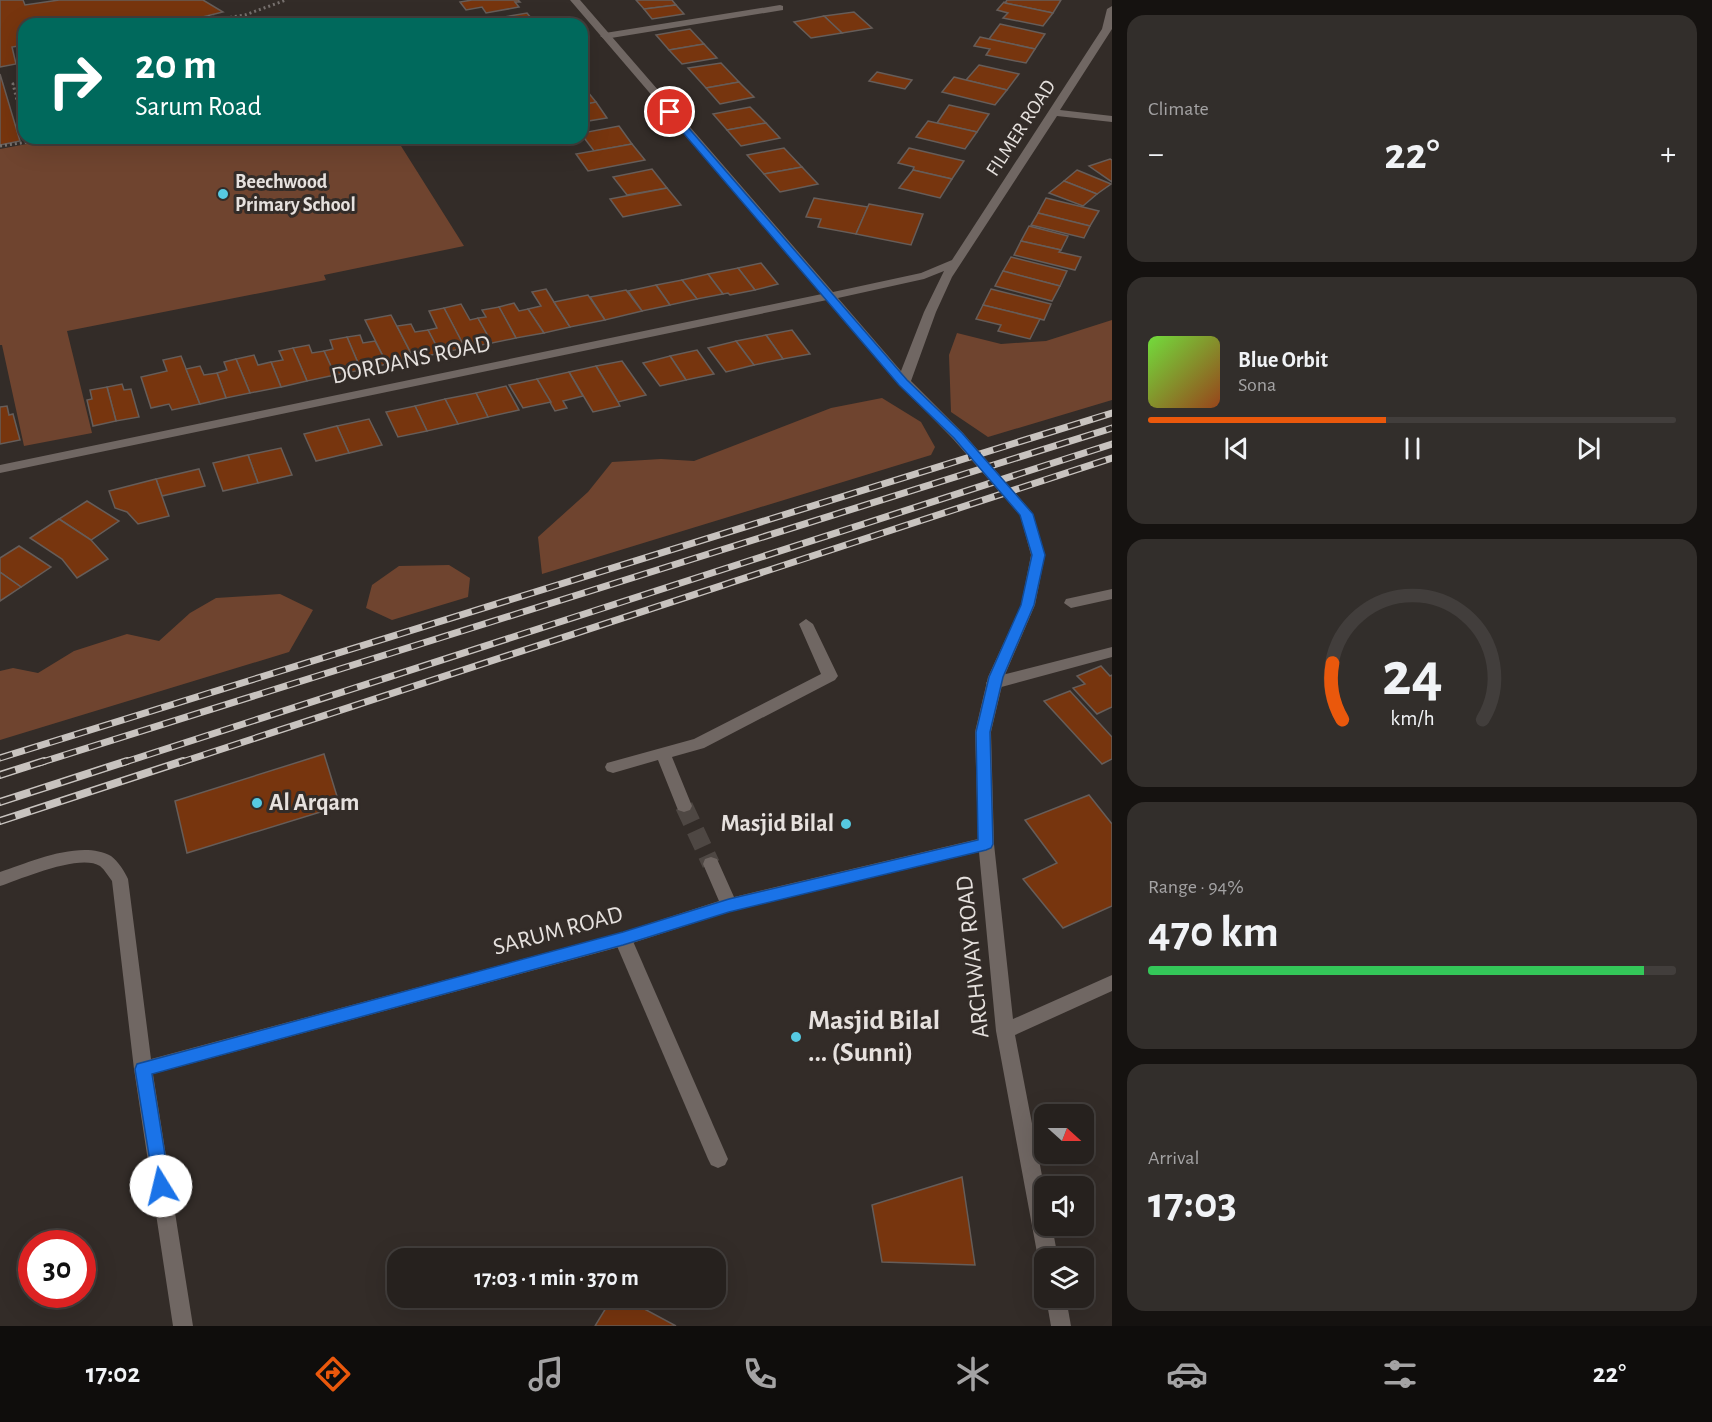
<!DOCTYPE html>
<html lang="en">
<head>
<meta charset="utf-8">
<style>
	:root { --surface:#26211e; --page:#322e2b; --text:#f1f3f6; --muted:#a4a3a4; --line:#423e3c; --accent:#ea580c }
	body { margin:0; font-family:"Alegreya Sans",sans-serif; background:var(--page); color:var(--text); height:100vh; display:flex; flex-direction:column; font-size:22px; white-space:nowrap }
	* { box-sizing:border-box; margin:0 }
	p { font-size:20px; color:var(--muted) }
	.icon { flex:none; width:33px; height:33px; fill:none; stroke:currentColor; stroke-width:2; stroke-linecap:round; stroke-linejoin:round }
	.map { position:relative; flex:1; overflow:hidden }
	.panel { display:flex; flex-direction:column; gap:15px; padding:15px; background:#151210; width:600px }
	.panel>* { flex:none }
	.top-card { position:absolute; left:18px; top:18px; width:570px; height:126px; border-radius:18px; box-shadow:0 6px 24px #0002,0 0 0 2px var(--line); background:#00695c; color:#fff; overflow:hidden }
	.needle { width:39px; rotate:111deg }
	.controls { position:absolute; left:1034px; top:1104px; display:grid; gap:12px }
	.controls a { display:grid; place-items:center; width:60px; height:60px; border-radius:12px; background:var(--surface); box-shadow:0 6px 24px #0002,0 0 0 2px var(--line); font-size:30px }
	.speed { position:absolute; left:18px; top:1230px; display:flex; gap:12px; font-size:30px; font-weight:700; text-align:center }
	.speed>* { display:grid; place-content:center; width:78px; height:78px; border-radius:50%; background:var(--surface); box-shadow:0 6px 24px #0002,0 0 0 2px var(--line); line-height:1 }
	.speed .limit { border:9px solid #d22; background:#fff; color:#111 }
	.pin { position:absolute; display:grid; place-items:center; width:51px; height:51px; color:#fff; margin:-26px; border:3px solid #fff; border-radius:50%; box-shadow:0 2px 6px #0007 }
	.me { position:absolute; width:66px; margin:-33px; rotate:351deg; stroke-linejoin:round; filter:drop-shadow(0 0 4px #0008) }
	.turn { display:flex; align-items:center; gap:21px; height:126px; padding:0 18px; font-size:27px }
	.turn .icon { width:78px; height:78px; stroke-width:2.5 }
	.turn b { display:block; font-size:42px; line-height:51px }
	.big { font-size:45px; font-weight:700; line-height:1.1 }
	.panel .widget { flex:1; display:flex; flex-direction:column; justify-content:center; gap:9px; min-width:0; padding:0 21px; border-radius:18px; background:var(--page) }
	.panel .dial { align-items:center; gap:0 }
	.dial svg { height:156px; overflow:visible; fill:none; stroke:var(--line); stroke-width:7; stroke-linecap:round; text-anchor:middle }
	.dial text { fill:var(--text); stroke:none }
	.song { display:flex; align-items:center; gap:18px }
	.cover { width:72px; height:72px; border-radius:9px; background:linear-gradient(135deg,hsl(100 70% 55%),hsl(20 70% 35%)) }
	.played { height:6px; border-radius:3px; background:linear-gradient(90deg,var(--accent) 45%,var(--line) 45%) }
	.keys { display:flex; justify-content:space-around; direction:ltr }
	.heat { display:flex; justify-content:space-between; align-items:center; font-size:33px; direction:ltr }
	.charge { height:9px; border-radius:4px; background:linear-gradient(90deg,#34c759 94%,var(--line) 0) }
	.trip { position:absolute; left:387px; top:1248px; width:339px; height:60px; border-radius:18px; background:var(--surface); box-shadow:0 6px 24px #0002,0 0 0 2px var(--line); font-weight:700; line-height:60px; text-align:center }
	.dock { display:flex; height:96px; justify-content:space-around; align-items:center; background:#0f0d0c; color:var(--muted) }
	.dock .icon { width:42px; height:42px }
	.dock .on { color:var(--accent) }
	.dock b { font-size:27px; color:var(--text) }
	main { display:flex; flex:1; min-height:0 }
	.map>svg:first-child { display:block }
</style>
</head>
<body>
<main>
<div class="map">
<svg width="1112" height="1326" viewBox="0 0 1112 1326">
	<rect width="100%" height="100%" fill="#332c28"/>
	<g fill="#6f442f">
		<polygon points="59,138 396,138 464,246 324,275 326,280 67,331 92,433 24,446 2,345 0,345 0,149"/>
		<polygon points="1112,320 1112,400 988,437 951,412 949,355 957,333 1001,344 1046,341"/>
		<polygon points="882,398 921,422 935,447 931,455 542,574 538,537 588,492 612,462 661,459 694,461 831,408"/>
		<polygon points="449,565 470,578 468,597 392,620 366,608 372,585 399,566"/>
		<polygon points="280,594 313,610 289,652 0,740 0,671 13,668 38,673 74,651 127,634 159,641 190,613 216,598"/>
	</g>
	<g fill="#77350e" stroke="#665d59" stroke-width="1.5">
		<polygon points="0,0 23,0 25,5 59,0 203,0 223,12 186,21 170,21 168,17 158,19 160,24 169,24 127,24 125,21 105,24 24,24 24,45 12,47 16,64 0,67"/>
		<polygon points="472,0 518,0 520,2 515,2 519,7 486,13 482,7 466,10 460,2"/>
		<polygon points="636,0 672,0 676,5 644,9"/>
		<polygon points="1007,0 1061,0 1053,13 1005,3"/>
		<polygon points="1004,2 1005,3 1053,13 1043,26 1003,18 1008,13 997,10"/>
		<polygon points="676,5 684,14 652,19 644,9"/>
		<polygon points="854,12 872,28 842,33 824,16"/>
		<polygon points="527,13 536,24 496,24 492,19"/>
		<polygon points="824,16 842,33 811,38 794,22"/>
		<polygon points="1000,24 1045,34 1035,49 989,39"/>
		<polygon points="690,29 704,44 669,50 656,35"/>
		<polygon points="980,37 989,39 1035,49 1026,63 986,55 990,49 974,46"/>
		<polygon points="704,44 717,58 682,64 669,50"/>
		<polygon points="721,63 739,82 706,88 688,68"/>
		<polygon points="979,65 1019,74 1007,90 966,80"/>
		<polygon points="877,72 912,80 905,89 869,81"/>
		<polygon points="0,74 20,141 0,145"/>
		<polygon points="954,77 966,80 1007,90 995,105 942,92"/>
		<polygon points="739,82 754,97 720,104 706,88"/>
		<polygon points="582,86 583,86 596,102 582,105"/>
		<polygon points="596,102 607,118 582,122 582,105"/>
		<polygon points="949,105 989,114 977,132 937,123"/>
		<polygon points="750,107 766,123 727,130 713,114"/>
		<polygon points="928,121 937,123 977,132 965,149 916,137"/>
		<polygon points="766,123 780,138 741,146 727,130"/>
		<polygon points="619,126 632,144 594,151 582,135 582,133"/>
		<polygon points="632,144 645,160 588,171 576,154"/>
		<polygon points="784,148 802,167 764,174 747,155"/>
		<polygon points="909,148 964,161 952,179 913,170 914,167 898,163"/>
		<polygon points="1110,159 1112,160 1112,182 1089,166"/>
		<polygon points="802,167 818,184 780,192 764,174"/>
		<polygon points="652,169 667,188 627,195 613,177"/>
		<polygon points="913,170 952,179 940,198 899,188"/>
		<polygon points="1077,170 1111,184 1097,194 1064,181"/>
		<polygon points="1064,181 1097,194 1083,206 1049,193"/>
		<polygon points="667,188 681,205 623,217 610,199"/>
		<polygon points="814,198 868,207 856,234 818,227 821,219 806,217"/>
		<polygon points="1046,198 1099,211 1090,226 1038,213"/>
		<polygon points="869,204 923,214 911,245 856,234"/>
		<polygon points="1038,213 1090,226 1084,238 1031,225"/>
		<polygon points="1029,226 1068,236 1061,250 1021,241"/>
		<polygon points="1021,241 1061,250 1059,252 1081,257 1075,270 1014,255"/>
		<polygon points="1011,257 1067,271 1060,286 1003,271"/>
		<polygon points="761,263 778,284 755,290 738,268"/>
		<polygon points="738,268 755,290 730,295 728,293 723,294 708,274"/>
		<polygon points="1003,271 1060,286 1052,301 995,286"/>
		<polygon points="708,274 723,294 697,299 682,280"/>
		<polygon points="682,280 697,299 670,305 656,285"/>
		<polygon points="656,285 670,305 642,311 628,291"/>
		<polygon points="546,289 554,302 570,327 544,333 528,309 541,306 532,292"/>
		<polygon points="991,289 1051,304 1044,320 983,305"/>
		<polygon points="626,290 642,311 605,320 590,297"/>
		<polygon points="588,295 605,320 570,327 554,302"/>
		<polygon points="514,303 519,311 528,309 544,333 516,338 499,307"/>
		<polygon points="461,304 470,320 478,318 492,343 465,348 444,308"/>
		<polygon points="983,305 1040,319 1030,339 998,331 1001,325 976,319"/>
		<polygon points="499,307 516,338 492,343 478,318 486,317 482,310"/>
		<polygon points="444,308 465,348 440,353 428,330 437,328 429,311"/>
		<polygon points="391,315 414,359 387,364 365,320"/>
		<polygon points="411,324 415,332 428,330 440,353 414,359 397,326"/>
		<polygon points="792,330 810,354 783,359 766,335"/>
		<polygon points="360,335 363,343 375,341 387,364 361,370 347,337"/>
		<polygon points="766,335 783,359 754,365 736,341"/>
		<polygon points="347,337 361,370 335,375 324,351 333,349 330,340"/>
		<polygon points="736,341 754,365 726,372 708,348"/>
		<polygon points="309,345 312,353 324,351 335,375 307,381 293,348"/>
		<polygon points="293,348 307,381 281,387 271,362 283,360 279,351"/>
		<polygon points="697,350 714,374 686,380 670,356"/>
		<polygon points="254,355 258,365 271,362 281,387 250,393 236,359"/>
		<polygon points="181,356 200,404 172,410 169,404 151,408 141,377 167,371 163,360"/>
		<polygon points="670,356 686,380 660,386 643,363"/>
		<polygon points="236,359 250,393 226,398 217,373 227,370 224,362"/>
		<polygon points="622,361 646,395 618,402 596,366"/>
		<polygon points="200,366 204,375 217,373 226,398 200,404 186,369"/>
		<polygon points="596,366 618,402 620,406 593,412 569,372"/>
		<polygon points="569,372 583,396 563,401 567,408 555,411 537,379"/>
		<polygon points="537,379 551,402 523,408 509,385"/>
		<polygon points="122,384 124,390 131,389 139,417 116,421 107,387"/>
		<polygon points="506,386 519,410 488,417 476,393"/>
		<polygon points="107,387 116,421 93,426 87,400 92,399 90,390"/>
		<polygon points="476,393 488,417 458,424 445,399"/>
		<polygon points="445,399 458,424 427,431 415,406"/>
		<polygon points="7,406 9,415 13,414 20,440 0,444 0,407"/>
		<polygon points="415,406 427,431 398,437 386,412"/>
		<polygon points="369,419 382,445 349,453 337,426"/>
		<polygon points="337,426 349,453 316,461 304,434"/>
		<polygon points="281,448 292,475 258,483 248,455"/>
		<polygon points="248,455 258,483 223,491 213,463"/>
		<polygon points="199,469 205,486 162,496 156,479"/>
		<polygon points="156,479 169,516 138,524 127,512 115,508 109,491"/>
		<polygon points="87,501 119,521 91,540 59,519"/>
		<polygon points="59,519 91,540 108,559 77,578 62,559 30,538"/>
		<polygon points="19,546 51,567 21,587 0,572 0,558"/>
		<polygon points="0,572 21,587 0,601"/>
		<polygon points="1101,666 1110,676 1112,675 1112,707 1097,714 1073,688 1085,684 1077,676"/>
		<polygon points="1070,691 1112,737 1112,759 1102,764 1044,701"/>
		<polygon points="324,754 340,806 187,853 175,801"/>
		<polygon points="1089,795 1112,824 1112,906 1063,928 1023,879 1057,863 1025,820"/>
		<polygon points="962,1177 975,1265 882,1262 872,1205"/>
		<polygon points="612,1298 624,1298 676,1326 595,1326"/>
	</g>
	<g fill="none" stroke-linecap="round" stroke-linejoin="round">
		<polyline stroke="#4e4743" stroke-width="18" stroke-dasharray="18 9" stroke-linecap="butt" points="684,806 711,864"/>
		<g stroke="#77716e" stroke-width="3" stroke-dasharray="2 3" stroke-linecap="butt">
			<polyline points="208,17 226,18"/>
			<polyline points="226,24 226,18 245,15 286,0"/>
			<polyline points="24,82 13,84 24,128"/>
			<polyline points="0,146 28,142 27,138"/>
		</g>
		<g fill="#706763" fill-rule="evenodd">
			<polygon points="780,5 783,6 783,10 605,39 600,36 605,33"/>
			<polygon points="1112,589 1112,599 1071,608 1064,603 1066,599"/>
			<polygon points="1112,647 1112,657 994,689 989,687 986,683 989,679 994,677"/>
			<polygon points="623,932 629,934 632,939 728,1159 725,1165 718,1168 711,1165 708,1159 614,939 617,934"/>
		</g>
		<g fill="#706763" fill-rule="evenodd">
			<path d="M570,0H580L833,292L921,273L952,260L1102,29L1107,9L1112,6V29L1060,110L1112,116V122L1057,116L952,277L936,312L911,381L963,433L1031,511L1045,555L1035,605L1004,677L991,732L994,844L1013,1019L1112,975V991L1015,1035L1044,1186V1226H1052L1058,1258H1044V1266L1038,1258L996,1031L979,852L729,912L623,946L153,1074L193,1326H173L134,1069L112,881C108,876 105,870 100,866C80,853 21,879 0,886V872C30,862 81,839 111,856C118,861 125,872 128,879L151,1059L623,932L719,901L703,864L705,859L711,857L717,859L734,897L978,839L975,732L988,677L1021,605L1031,555L1020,515L953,439L900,385L827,300L0,473V465L822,294ZM944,271L924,312L901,371L838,298L924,279Z"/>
			<polygon points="806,619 813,624 838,676 835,680 704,748 672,757 692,806 690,810 684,812 678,810 658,760 613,773 607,771 605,767 607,763 694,739 821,674 799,624"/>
			<polygon points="1046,1298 1066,1298 1071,1326 1051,1326"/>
		</g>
		<defs>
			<g id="rail-far1">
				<polyline points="0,758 1112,413"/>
				<polyline points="39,763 1112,428"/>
				<polyline points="122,763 1112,444"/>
				<polyline points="179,763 1112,458"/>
			</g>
			<g id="rail">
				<polyline points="0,775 44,761"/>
				<polyline points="0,802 127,761"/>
				<polyline points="0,821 183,761"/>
			</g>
		</defs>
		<use href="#rail-far1" stroke="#c8c3bf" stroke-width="7"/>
		<use href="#rail" stroke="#c8c3bf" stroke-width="8"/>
		<use href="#rail-far1" stroke="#332c28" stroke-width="4.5" stroke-dasharray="13" stroke-linecap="butt"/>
		<use href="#rail" stroke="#332c28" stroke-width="5" stroke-dasharray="16" stroke-linecap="butt"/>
	</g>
	<polygon fill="#1a73e8" stroke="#114b97" stroke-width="1.5" points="667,110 673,110 907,380 962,433 1033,514 1045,555 1034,605 1003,677 990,732 993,844 991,848 986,850 729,912 623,945 152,1074 170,1186 168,1192 161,1194 155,1192 135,1069 137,1064 623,932 729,899 978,840 976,732 989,677 1021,605 1032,555 1020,515 954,438 899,385 667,114"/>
	<g fill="#56c9e1" stroke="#332c28" stroke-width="2">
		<circle cx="223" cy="194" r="6"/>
		<circle cx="257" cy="803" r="6"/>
		<circle cx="846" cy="824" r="6"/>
		<circle cx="796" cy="1037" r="6"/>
	</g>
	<g text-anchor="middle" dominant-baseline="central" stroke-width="6" stroke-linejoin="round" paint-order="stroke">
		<g font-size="20" fill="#e6e1de" stroke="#332c28">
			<text transform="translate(1021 128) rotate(-57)">FILMER ROAD</text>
		</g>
		<g font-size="20" font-weight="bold" fill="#e6e1de" stroke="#332c28" text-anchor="start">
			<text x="235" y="182">Beechwood<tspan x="235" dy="23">Primary School</tspan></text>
		</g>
		<g font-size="24" fill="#e6e1de" stroke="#332c28">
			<text transform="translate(411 360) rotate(-12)">DORDANS ROAD</text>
			<text transform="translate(558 931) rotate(-15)">SARUM ROAD</text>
			<text transform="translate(973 957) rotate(-96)">ARCHWAY ROAD</text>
		</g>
		<g font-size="24" font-weight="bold" fill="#e6e1de" stroke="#332c28" text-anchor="start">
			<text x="269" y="803">Al Arqam</text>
			<text x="834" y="824" text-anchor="end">Masjid Bilal</text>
		</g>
		<g font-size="28" font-weight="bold" fill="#e6e1de" stroke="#332c28" text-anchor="start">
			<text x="808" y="1021">Masjid Bilal<tspan x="808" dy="32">... (Sunni)</tspan></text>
		</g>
	</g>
</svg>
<div class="controls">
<a><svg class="needle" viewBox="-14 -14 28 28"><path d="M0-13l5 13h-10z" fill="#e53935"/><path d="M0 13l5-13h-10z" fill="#a4a3a4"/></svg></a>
<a><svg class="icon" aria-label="sound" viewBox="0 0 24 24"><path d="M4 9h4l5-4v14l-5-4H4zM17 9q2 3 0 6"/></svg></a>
<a><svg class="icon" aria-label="layers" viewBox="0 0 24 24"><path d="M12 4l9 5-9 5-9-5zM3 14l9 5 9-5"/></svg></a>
</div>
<div class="speed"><div class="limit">30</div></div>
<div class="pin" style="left:670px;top:112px;background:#d93025"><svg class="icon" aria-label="arrive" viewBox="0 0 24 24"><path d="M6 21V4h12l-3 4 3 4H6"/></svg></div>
<svg class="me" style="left:161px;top:1186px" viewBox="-20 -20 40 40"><circle r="19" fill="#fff"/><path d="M0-13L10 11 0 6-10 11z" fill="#1a73e8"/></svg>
<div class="trip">17:03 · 1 min · 370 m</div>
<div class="top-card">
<div class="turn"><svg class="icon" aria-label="right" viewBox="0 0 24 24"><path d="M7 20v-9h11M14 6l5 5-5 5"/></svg><div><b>20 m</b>Sarum Road</div></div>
</div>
</div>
<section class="panel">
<div class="widget"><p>Climate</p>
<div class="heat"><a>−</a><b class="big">22°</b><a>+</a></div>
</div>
<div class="widget">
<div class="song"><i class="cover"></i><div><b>Blue Orbit</b><p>Sona</p></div></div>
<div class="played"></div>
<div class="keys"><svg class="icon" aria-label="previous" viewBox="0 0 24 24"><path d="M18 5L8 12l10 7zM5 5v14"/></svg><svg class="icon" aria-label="pause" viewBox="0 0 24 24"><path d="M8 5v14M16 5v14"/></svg><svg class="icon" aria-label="next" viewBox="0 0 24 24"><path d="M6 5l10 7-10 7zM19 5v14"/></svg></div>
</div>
<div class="widget dial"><svg viewBox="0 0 100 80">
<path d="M14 69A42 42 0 1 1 86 69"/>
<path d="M14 69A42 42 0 0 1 9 40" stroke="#ea580c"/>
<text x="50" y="56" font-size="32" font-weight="700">24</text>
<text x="50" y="72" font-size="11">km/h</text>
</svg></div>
<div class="widget"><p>Range · 94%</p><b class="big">470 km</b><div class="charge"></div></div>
<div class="widget"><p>Arrival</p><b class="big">17:03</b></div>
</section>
</main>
<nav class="dock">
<b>17:02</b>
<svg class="icon on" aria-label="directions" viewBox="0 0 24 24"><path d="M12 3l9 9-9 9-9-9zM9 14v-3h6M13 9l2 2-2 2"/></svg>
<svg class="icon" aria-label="music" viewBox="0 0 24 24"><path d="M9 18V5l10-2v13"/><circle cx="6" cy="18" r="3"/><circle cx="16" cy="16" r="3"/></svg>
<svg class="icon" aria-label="phone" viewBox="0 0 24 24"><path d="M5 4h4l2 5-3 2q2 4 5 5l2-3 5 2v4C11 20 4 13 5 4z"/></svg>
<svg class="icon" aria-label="climate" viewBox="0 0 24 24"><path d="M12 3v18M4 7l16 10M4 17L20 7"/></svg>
<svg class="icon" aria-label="car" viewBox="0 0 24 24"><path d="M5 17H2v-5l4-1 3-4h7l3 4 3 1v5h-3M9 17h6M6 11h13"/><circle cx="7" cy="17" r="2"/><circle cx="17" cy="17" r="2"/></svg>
<svg class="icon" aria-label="filters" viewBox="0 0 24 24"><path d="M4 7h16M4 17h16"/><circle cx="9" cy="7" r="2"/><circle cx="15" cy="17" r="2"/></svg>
<b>22°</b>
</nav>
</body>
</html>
